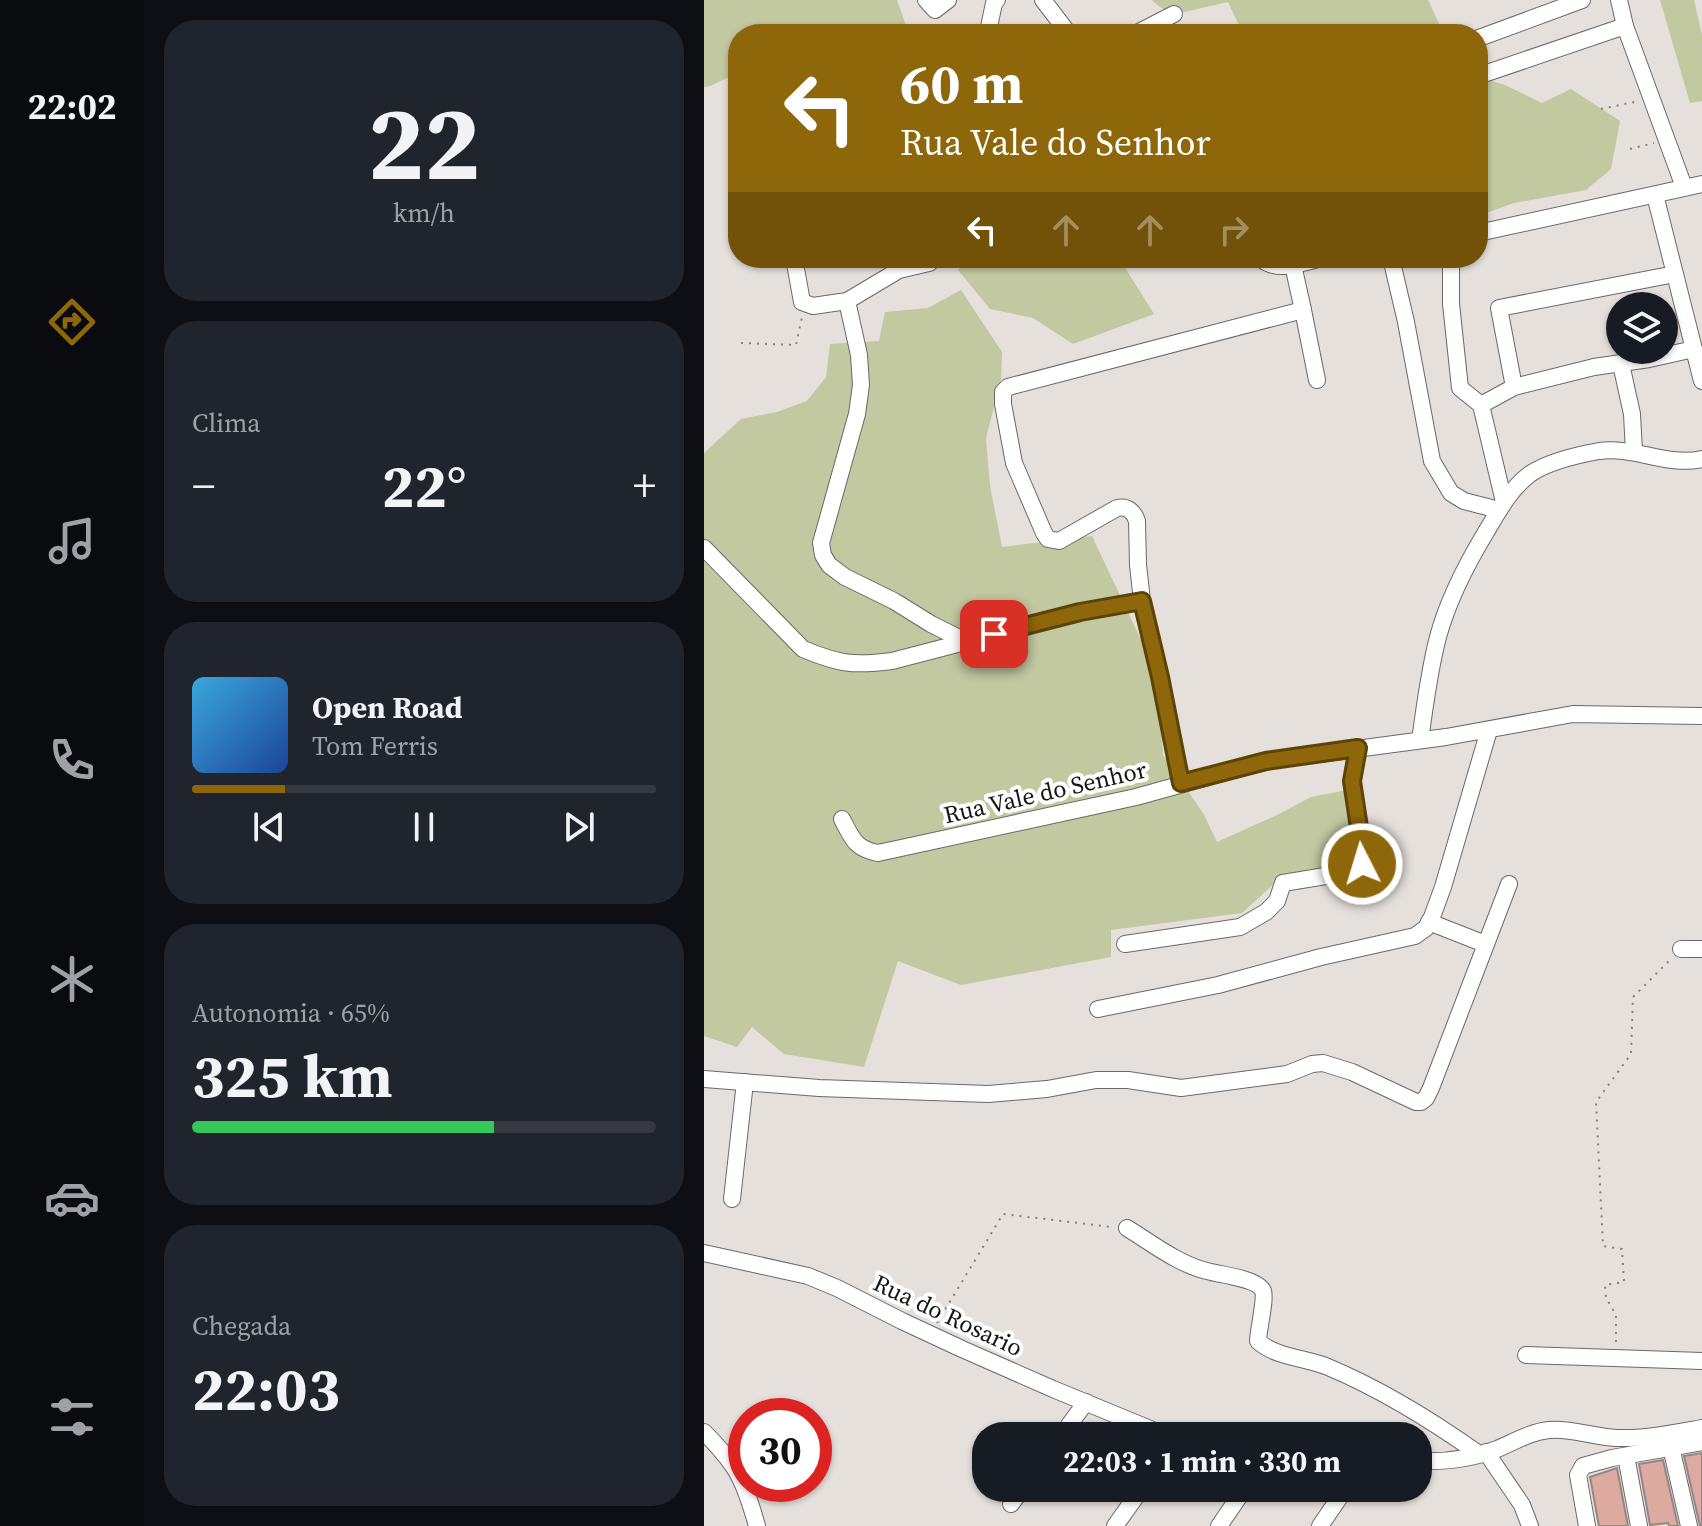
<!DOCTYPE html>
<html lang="pt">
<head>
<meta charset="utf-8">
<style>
	:root { --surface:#171b24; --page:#20242c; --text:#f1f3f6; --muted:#9ea1a6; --line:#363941; --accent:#8e670a }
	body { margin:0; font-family:"Source Serif 4",serif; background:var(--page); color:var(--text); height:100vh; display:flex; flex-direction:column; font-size:30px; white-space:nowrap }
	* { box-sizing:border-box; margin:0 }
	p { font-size:26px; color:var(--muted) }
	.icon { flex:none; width:44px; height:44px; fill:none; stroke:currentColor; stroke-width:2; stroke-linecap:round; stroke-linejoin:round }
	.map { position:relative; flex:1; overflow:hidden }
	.panel { display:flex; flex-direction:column; gap:20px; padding:20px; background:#0d0f14; width:560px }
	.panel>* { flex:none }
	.banner { position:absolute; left:24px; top:24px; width:760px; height:244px; border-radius:32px; box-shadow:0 2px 6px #0004; background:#8e670a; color:#fff; overflow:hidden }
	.controls { position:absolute; left:902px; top:292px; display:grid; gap:16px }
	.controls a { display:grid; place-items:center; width:72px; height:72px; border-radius:50%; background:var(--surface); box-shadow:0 2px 6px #0004; font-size:40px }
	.speed { position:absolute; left:24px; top:1398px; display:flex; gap:16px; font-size:40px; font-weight:700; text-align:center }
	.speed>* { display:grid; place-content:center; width:104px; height:104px; border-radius:50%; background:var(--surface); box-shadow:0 2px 6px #0004; line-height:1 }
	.speed .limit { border:12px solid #d22; background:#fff; color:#111 }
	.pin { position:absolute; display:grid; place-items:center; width:68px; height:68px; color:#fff; margin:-34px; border-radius:16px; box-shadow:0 4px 12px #0006 }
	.me { position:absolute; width:88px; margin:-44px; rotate:355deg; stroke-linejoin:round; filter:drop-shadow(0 0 6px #0008) }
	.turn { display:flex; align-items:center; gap:28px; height:168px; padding:0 40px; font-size:36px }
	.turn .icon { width:104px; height:104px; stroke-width:2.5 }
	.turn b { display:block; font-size:56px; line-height:68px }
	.lanes { display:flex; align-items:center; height:76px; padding:0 40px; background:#0003; justify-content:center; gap:40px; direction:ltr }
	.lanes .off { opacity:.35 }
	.big { font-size:60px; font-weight:700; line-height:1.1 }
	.panel .widget { flex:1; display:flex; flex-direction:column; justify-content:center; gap:12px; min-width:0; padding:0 28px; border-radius:32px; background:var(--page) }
	.panel .dial { align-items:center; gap:0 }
	.dial b { font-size:104px; line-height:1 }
	.song { display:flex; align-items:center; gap:24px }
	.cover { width:96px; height:96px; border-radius:12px; background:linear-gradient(135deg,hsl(200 70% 55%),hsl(220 70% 35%)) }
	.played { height:8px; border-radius:4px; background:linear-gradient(90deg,var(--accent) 20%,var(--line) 20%) }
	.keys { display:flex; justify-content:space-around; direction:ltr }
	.heat { display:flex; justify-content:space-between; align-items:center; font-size:44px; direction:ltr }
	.charge { height:12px; border-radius:6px; background:linear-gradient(90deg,#34c759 65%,var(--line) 0) }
	.trip { position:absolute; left:268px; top:1422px; width:460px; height:80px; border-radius:32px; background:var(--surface); box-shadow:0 2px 6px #0004; font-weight:700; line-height:80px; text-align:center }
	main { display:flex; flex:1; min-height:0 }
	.dock { display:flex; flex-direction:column; width:144px; justify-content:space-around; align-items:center; background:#090b0e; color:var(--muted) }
	.dock .icon { width:56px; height:56px }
	.dock .on { color:var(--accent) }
	.dock b { font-size:36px; color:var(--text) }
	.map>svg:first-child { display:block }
</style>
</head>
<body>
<main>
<nav class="dock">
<b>22:02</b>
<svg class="icon on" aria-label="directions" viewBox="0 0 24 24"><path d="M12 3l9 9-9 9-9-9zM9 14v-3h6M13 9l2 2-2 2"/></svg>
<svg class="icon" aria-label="music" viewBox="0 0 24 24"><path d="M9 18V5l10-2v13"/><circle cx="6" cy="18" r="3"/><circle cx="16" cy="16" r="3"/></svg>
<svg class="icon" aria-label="phone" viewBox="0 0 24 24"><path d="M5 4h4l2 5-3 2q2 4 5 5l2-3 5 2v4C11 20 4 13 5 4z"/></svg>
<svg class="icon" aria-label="climate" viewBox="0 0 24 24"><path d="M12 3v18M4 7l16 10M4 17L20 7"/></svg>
<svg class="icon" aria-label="car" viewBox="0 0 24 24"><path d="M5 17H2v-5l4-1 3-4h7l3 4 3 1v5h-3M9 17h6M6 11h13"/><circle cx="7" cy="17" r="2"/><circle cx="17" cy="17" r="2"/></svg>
<svg class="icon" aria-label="filters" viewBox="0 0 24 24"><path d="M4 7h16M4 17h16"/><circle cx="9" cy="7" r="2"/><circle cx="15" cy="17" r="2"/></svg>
</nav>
<section class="panel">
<div class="widget dial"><b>22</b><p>km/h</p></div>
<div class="widget"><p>Clima</p>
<div class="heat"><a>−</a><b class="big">22°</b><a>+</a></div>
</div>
<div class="widget">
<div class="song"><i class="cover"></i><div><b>Open Road</b><p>Tom Ferris</p></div></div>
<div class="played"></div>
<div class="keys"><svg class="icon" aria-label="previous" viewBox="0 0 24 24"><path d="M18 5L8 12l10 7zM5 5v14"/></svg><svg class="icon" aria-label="pause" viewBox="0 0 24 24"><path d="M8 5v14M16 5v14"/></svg><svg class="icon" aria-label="next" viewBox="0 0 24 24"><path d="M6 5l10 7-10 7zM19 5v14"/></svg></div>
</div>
<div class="widget"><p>Autonomia · 65%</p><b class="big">325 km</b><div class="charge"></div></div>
<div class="widget"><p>Chegada</p><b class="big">22:03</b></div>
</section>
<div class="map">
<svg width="998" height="1526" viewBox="0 0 998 1526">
	<rect width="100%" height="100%" fill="#e5e0dc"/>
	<g fill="#c2c8a0">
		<polygon points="0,0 193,0 205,34 34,34 34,73 6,86 0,87"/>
		<polygon points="447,0 724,0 740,34 539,34 524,2 467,15"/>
		<polygon points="956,0 990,0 998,35 998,101 986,103"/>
		<polygon points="774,77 801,85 838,103 867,89 916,121 907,169 882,190 810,203 774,216"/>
		<polygon points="261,258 415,258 450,314 369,344 329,318 286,309 254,270"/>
		<polygon points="257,290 298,352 297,379 282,438 286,486 298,547 388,536 454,676 459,755 499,813 513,842 573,815 607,797 644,790 648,866 574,880 538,913 407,930 407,957 257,985 194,961 160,1067 80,1054 48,1027 33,1047 0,1036 0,453 37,419 73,412 103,401 122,377 126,344 175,341 181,312 224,308"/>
	</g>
	<g fill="#deaa9f" stroke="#8e8887" stroke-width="2">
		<polygon points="998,1453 998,1526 996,1526 980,1456"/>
		<polygon points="959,1460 974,1526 965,1526 964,1523 946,1525 935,1464"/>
		<polygon points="913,1468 924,1526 895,1526 886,1477"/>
	</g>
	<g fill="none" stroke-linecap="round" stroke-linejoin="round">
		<defs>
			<g id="minor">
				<polyline points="222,0 231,10 244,0"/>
				<polyline points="339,0 365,34"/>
				<polyline points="915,0 921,26 980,187"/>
				<polyline points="291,34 285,27 290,3 293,0"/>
				<polyline points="431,34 470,14"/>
				<polyline points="775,38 878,0"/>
				<polyline points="774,76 921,26"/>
				<polyline points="951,195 998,381"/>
				<polyline points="774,233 998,184"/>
				<polyline points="90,258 98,302 109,306 143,301 195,270 225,263 231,258"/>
				<path d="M556,258C573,274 599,262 619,258"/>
				<polyline points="687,258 702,322 728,461 747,493 760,501 795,510"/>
				<polyline points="747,258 747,304 756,388 777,405 800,502"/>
				<polyline points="143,301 155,355 157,385 153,414 117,543 119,555 125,565 141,577 190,601 227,624 261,641"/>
				<polyline points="599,310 613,380"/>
				<polyline points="917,364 928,414 930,452"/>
				<polyline points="810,387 795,308 971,274"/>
				<polyline points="777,405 810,387 890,367 945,359 990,349"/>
				<path d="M0,548L99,649C135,664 149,666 188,661L376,612L438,601"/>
				<path d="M716,740C721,706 725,671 734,637C744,600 762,565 782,532C794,512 806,489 826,474C845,461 873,455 895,451C930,446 964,467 998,459"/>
				<path d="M477,783L456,677L438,601L434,565L433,521C430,512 424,506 413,508L355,541L344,539L340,533L310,463L299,404V392L304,387L599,310L589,265"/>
				<path d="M138,819C148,838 151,849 174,853L432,797L562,761L742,737L869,714L998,716"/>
				<polyline points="725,922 781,944"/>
				<polyline points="421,944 536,927 562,912 573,901 579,883 652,871 658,864 659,854 648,781 654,748"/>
				<polyline points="977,949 998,949"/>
				<polyline points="394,1009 514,985 617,957 711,936 722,928 728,917 739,887 785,730"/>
				<polyline points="0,1079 115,1088 284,1094 343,1089 392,1080 424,1080 477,1088 583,1074 608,1064 619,1063 648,1072 712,1102 717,1102 722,1098 727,1088 805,884"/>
				<polyline points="28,1199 41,1082"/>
				<path d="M423,1228C449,1244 477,1266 507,1272C519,1275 554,1279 559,1291C562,1299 554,1331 554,1341C570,1357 603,1358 624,1367C679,1390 727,1420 775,1454"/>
				<polyline points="0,1253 104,1276 133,1288 198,1321 258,1349 349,1389 463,1436"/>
				<polyline points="822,1355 998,1361"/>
				<path d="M0,1432C12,1444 24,1457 33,1472C42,1488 48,1508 53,1526"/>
				<polyline points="357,1436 382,1402"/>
				<polyline points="967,1447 985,1526"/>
				<polyline points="782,1452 818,1505 826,1526"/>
				<polyline points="922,1456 935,1526"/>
				<path d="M714,1461C741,1462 768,1459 793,1449C810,1442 826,1432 845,1430C867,1428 890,1437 912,1438C941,1439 970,1433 998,1428"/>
				<polyline points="307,1504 319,1488"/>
				<polyline points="411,1526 438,1488"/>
				<polyline points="515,1526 541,1488"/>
				<polyline points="616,1526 642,1488"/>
				<polyline points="883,1526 874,1475 879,1466 908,1458 998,1442"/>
			</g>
		</defs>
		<use href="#minor" stroke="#6d6866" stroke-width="18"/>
		<g stroke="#827f7c" stroke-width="2" stroke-dasharray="2 6" stroke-linecap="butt">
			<polyline points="897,109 935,101"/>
			<polyline points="926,149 950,143"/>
			<polyline points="37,343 92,345 98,317"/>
			<polyline points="233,1323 299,1214 408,1227"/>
			<polyline points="912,1342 912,1315 902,1298 901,1285 920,1282 918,1249 899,1246 892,1102 927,1054 929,997 967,959"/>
		</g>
		<use href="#minor" stroke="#fff" stroke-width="16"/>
	</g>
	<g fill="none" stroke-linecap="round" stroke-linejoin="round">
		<defs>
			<polyline id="route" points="290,634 376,612 438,601 456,677 477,783 562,761 654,748 648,781 659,854 658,864"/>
		</defs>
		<use href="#route" stroke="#5c4306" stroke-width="20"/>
		<use href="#route" stroke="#8e670a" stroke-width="14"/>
	</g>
	<g text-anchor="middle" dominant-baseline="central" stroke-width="8" stroke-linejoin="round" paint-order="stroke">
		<g font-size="24" fill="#171514" stroke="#fff">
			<text transform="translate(341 792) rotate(-13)">Rua Vale do Senhor</text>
			<text transform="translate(244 1315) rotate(25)">Rua do Rosario</text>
		</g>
	</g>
</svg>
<div class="controls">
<a><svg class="icon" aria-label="layers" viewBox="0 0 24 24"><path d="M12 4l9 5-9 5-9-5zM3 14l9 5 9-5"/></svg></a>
</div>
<div class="speed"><div class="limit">30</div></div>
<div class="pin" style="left:290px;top:634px;background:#d93025"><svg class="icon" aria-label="arrive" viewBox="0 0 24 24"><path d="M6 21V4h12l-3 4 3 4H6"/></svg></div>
<svg class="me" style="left:658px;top:864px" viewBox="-20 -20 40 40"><circle r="17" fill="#8e670a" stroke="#fff" stroke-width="3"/><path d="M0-11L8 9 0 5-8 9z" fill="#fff"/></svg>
<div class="trip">22:03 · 1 min · 330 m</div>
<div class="banner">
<div class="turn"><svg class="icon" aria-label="left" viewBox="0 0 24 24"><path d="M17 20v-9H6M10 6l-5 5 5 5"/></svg><div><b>60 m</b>Rua Vale do Senhor</div></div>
<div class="lanes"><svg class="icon" aria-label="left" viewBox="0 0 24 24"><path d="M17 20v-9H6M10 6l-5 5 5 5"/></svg><svg class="icon off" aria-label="ahead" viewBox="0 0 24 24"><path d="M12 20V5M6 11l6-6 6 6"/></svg><svg class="icon off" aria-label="ahead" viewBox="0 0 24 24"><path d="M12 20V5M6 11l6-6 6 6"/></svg><svg class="icon off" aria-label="right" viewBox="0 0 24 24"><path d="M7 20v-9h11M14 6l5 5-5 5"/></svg></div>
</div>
</div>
</main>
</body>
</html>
